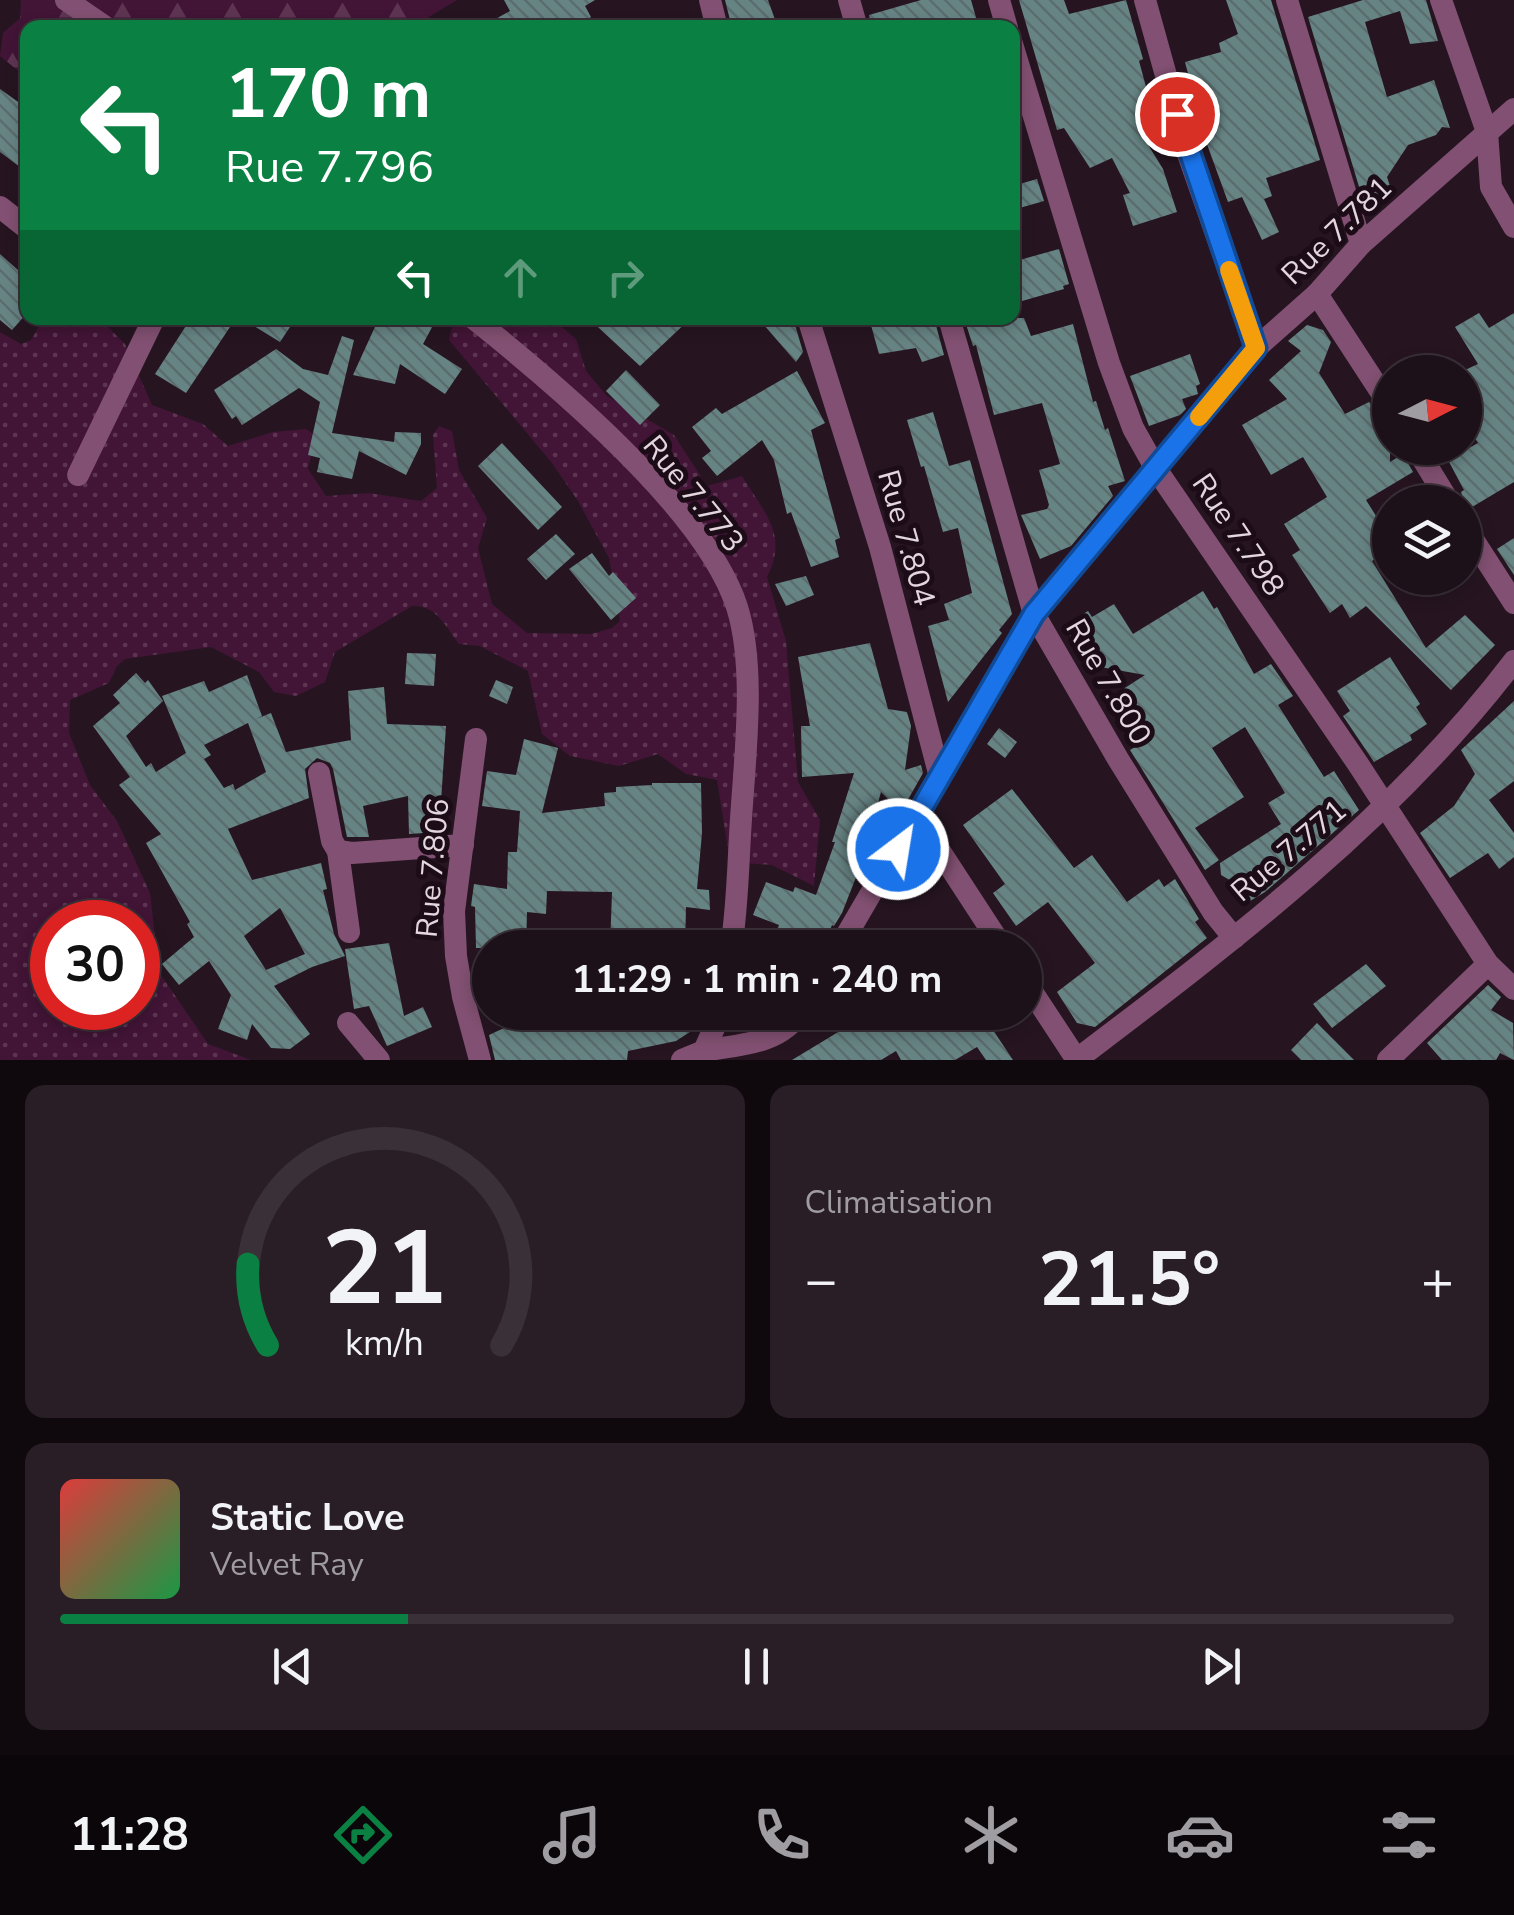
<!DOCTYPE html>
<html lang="fr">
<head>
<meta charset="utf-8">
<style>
	:root { --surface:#1c1019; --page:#291e26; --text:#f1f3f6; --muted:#a09da2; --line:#3a3038; --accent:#0b8043 }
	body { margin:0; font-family:"Nunito Sans",sans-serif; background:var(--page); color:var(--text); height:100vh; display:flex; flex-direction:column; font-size:38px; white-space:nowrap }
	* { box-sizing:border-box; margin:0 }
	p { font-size:32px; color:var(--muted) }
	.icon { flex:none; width:55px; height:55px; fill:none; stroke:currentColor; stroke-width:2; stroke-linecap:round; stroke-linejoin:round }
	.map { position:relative; height:1060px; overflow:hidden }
	.side { display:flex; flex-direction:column; gap:25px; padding:25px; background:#0f090e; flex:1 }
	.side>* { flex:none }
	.hud { position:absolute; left:20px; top:20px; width:1000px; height:305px; border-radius:20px; box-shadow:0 5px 15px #0003,0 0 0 2px var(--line); background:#0b8043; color:#fff; overflow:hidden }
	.needle { width:65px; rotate:84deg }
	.fabs { position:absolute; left:1372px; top:355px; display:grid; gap:20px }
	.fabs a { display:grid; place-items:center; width:110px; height:110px; border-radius:50%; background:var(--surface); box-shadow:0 5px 15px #0003,0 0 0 2px var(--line); font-size:50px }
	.speed { position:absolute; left:30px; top:900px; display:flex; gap:20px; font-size:50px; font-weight:700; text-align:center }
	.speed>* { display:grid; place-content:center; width:130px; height:130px; border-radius:50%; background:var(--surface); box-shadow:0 5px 15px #0003,0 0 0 2px var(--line); line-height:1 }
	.speed .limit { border:15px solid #d22; background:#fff; color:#111 }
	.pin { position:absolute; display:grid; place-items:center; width:85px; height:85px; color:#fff; margin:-42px; border:5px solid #fff; border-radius:50%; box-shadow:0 2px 10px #0007 }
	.me { position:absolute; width:110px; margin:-55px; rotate:31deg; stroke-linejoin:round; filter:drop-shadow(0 0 8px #0008) }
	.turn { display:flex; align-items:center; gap:35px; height:210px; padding:0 40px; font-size:45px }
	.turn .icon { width:130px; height:130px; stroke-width:2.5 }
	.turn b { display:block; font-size:70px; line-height:85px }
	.lanes { display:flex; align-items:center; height:95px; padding:0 40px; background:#0003; justify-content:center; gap:50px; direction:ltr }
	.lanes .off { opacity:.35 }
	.big { font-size:75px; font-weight:700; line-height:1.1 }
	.side .widget { flex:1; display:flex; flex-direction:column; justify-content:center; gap:15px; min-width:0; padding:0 35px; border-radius:20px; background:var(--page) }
	.side .dial { align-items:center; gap:0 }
	.dial svg { height:260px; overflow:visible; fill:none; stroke:var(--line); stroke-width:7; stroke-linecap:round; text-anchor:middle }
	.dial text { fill:var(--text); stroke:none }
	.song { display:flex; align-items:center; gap:30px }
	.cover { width:120px; height:120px; border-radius:15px; background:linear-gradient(135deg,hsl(0 70% 55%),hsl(140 70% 35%)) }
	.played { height:10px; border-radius:5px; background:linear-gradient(90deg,var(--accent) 25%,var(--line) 25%) }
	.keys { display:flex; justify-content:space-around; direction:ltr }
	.heat { display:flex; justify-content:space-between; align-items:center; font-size:55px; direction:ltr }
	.side .tiles { flex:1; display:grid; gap:25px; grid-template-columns:1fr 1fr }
	.widget:last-child { grid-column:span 2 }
	.trip { position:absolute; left:472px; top:930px; width:570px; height:100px; border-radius:50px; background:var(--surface); box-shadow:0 5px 15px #0003,0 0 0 2px var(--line); font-weight:700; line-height:100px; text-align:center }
	.tab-bar { display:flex; height:160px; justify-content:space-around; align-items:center; background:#0b060a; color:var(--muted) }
	.tab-bar .icon { width:70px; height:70px }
	.tab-bar .on { color:var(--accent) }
	.tab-bar b { font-size:45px; color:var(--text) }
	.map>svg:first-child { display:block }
</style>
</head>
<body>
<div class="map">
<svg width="1514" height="1060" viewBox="0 0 1514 1060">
	<defs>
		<pattern id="grass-dots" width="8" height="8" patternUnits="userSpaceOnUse" patternTransform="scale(2.5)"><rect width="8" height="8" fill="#421436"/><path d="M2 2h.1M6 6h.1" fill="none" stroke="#5d3553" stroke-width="1.8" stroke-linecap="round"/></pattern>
		<pattern id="forest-firs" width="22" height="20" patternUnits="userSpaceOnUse" patternTransform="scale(2.5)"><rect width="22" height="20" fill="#421436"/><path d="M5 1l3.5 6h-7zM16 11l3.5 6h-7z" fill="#5d3553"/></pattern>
		<pattern id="building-back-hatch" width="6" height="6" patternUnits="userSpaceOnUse" patternTransform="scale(2.5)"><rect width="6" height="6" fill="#678484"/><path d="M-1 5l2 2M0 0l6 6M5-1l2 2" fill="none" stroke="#5b6c6d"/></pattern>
	</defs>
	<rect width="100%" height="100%" fill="#261521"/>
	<path fill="url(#grass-dots)" fill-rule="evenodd" d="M44,318H99L125,344L152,405L203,424L228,446L273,432L306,429L316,436L308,469L326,496L369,493L421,501L437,488L433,435L439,426L452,431L459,470L487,518L478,548L492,604L527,633L591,634L612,628L620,621L609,558L578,501L552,463L449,340L454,318H551L576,339L586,371L607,396L674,435L707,486L742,476C764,513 789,534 767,577L786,641L798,782L820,820L814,886L772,865L730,862L717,780L686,774L658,754L619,766L570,756L542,734L528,671L480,646L459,644C446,627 436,604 412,606L335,652L325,682L296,696L274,692L259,672L211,647L125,659L117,666L109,683L70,700L69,733L90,785L117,821L150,893L159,972L208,1044L251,1060H0V332L21,344L31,340ZM52,922H138V1008H52Z"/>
	<polygon fill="url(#forest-firs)" points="21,0 457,0 412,27 28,28 27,78 0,56 3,33 20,18"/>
	<g fill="url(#building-back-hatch)" fill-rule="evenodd">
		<polygon points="504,0 595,0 585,6 591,17 574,28 566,28 561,19 546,28 479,28 510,11"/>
		<polygon points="725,0 768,0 778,28 732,28"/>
		<polygon points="921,0 971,0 979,28 872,28 869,15"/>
		<polygon points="1019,0 1064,0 1069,14 1126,0 1143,59 1139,61 1157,127 1142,135 1163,169 1177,212 1133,226 1123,195 1130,193 1112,158 1090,168 1064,128 1057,130"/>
		<polygon points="1226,0 1271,0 1320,160 1266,178 1272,196 1264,199 1279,232 1262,240 1242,197 1228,202 1204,136 1185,62 1221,52 1219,43 1238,34"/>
		<polygon points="1363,0 1426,0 1438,41 1410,44 1400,11 1365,22 1387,97 1434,80 1450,128 1442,127 1436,135 1408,145 1387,177 1392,192 1366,210 1308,17"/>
		<polygon points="0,89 28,109 28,173 0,152"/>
		<polygon points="1037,179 1044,201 1012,210 1012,186"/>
		<polygon points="1059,249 1069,284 1063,286 1064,289 1012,304 1012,262"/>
		<polygon points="0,254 28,279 28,312 12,330 0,320"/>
		<polygon points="1479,313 1489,328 1514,313 1514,482 1467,510 1461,492 1464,490 1448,460 1478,443 1465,423 1465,370 1478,364 1455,327"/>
		<polygon points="191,318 236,318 186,393 155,374"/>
		<polygon points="241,318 296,318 280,342"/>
		<polygon points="379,318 437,318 423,344 462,369 445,394 400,364 395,384 353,375"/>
		<polygon points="588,318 691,318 640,366"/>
		<polygon points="758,318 793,318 803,352 796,362"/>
		<polygon points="869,318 934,318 944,355 922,362 916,348 879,354"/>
		<polygon points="964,318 1024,318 1031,336 1073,324 1093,402 1096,401 1105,430 1108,428 1125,481 1108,486 1113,496 1071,546 1040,559 1021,515 1047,509 1049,505 1039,470 1060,464 1042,403 994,415 976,345 973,346"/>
		<polygon points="1307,325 1323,330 1331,342 1319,373 1345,414 1369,402 1390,429 1390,462 1403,454 1413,472 1366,500 1390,538 1390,550 1372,561 1426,648 1465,615 1495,645 1451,690 1366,606 1350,618 1342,604 1330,613 1292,555 1300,550 1284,524 1327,497 1303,457 1271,475 1242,425 1287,399 1269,380 1301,351 1288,341"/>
		<polygon points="342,336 354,340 332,433 394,442 395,432 421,433 421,444 406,475 359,451 352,479 317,472 320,458 308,455 320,402 299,388 242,425 236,416 232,419 214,390 276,349 303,369 328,375"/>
		<polygon points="1190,354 1200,384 1196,386 1198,394 1182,399 1186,409 1180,415 1149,426 1130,376"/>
		<polygon points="626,370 660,405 640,425 606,391"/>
		<polygon points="797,371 825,423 811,430 840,538 835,540 839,557 811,567 791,512 787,514 774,460 762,440 717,476 702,458 711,451 692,427 716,408 722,414"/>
		<polygon points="933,412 949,466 970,460 1012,614 999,630 1002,633 948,702 928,626 949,620 944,604 972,593 958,528 943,532 924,466 921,467 907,420"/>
		<polygon points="502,443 562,507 538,530 478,466"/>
		<polygon points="556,534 575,554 546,580 527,559"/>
		<polygon points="1514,538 1514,575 1497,549"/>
		<polygon points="592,553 609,576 613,572 636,598 611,620 569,569"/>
		<polygon points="806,576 814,595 786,606 775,584"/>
		<polygon points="1203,591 1214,609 1217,607 1254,674 1271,664 1293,696 1278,705 1324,777 1334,771 1359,810 1265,892 1250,901 1240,886 1221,875 1220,863 1281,824 1268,803 1285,793 1245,727 1212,748 1244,797 1195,828 1219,860 1205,870 1130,750 1144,742 1114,695 1145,675 1089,665 1064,626 1088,611 1092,617 1114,604 1133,634"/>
		<polygon points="870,643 888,709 907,712 911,726 905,770 921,765 923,773 901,812 881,792 860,867 842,913 834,926 832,925 823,948 769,948 779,925 753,915 766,882 793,892 795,887 816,895 835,842 832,842 854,773 802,777 801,726 810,726 798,657"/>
		<polygon points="407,653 436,654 434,686 405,684"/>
		<polygon points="1390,657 1420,704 1416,707 1427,724 1410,735 1412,740 1374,762 1343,716 1350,711 1337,691"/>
		<path d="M136,673L145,683L148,680L163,701L126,736L146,767L151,763L156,772L186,753L162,696L204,681L209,692L247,675L262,716L256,719L271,713L286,752L351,740L348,691L384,687L387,724L446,726L439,832L409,834L408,796L363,806L369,837H347L333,769L330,763L317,758L305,769L309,798L228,829L252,880L321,863L327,889L323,890L334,934L345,956L312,967L274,986L310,1034L290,1049L271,1048L252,1024L247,1040L218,1029L231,995L209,961L179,985L162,964L194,937L187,924L190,922L146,843L161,834L119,785L130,777L93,726L120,703L113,695ZM248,723L266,772L235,790L233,784L224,788L204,759L211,755L204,745ZM280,908L305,954L266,970L244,936Z"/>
		<polygon points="496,680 513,687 507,704 489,696"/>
		<polygon points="1514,701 1514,781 1489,800 1514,833 1514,857 1499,869 1488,853 1450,878 1420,833 1454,806 1475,774 1461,750"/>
		<polygon points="999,728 1017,742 1005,758 987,744"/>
		<polygon points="524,739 558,748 542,813 605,806 604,793 616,792 616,787 652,785 652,783 701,783 702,833 697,889 709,890 710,910 686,907 685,948 610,948 612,892 547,891 546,914 527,912 526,948 476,948 475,907 471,906 474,884 507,889 508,852 517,852 520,811 482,806 487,771 516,775"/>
		<polygon points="1012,789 1074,868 1092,855 1127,902 1159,879 1164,887 1175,879 1199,919 1195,922 1207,938 1095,1027 1077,1023 1057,992 1095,963 1048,902 1016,926 993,893 1005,884 963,825"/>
		<polygon points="389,943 404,1016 423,1007 432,1027 387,1046 369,1006 354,1009 345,949"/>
		<polygon points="1366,964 1386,986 1332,1028 1313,1004"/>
		<polygon points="1488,985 1501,997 1491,1010 1513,1023 1514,1060 1500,1053 1496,1060 1442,1060 1427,1043"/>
		<polygon points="515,1012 700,1012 696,1028 676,1041 628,1051 627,1060 495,1060 489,1035 519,1021"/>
		<polygon points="854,1012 981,1012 1013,1060 986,1060 977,1047 955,1060 901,1060 896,1051 881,1060 792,1060 858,1020"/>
		<polygon points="1317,1023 1354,1060 1301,1060 1291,1050"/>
	</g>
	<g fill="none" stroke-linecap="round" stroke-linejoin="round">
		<g stroke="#825072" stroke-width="22">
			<polyline points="66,0 107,28"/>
			<polyline points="710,0 717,28"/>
			<polyline points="849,0 857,28"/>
			<polyline points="999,0 1007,28"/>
			<polyline points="1145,0 1187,151 1256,348"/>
			<polyline points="1287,0 1361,244"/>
			<polyline points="1441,0 1487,132 1491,187 1514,227"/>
			<polyline points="1012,44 1109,363 1133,428 1156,469 1358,764 1488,964 1514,989"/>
			<polyline points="0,207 28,229"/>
			<polyline points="1317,294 1390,406"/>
			<path d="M473,318C552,381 706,510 737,607C756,667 745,755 741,819C738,861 738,905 731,948"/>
			<polyline points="808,318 880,547 940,777"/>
			<polyline points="949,318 1034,614 1118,759 1213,912 1234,938"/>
			<polyline points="1416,448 1449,502"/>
			<polyline points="78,475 154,318"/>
			<polyline points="1465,527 1514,603"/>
			<polyline points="476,739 454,911 456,956 463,997 480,1060"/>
			<polyline points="319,773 332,841 338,851 352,853 463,845"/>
			<polyline points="917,816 1003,948"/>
			<polyline points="338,851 349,932"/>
			<polyline points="839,948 1034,614 1256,348 1317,294 1361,244 1514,109"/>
			<polyline points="1025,981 1077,1060"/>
			<polyline points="348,1023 379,1060"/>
			<path d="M704,1051C741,1044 778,1045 801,1012"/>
			<polyline points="682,1060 704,1051 721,1012"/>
			<path d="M1076,1060C1233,941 1394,819 1514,661"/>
			<polyline points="1388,1060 1488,964"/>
		</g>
	</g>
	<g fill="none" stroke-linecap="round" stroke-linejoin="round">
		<defs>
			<polyline id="route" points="898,849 1034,614 1256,348 1177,114"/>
		</defs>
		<use href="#route" stroke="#114b97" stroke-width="25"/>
		<use href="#route" stroke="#1a73e8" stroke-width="18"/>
		<polyline stroke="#f59e0b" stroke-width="18" points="1199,417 1256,348 1229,270"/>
	</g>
	<g text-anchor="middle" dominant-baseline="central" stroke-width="10" stroke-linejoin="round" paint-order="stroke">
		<g font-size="30" fill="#e3d6de" stroke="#1c0c17">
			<text transform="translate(1337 231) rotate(-44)">Rue 7.781</text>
			<text transform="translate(693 494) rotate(51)">Rue 7.773</text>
			<text transform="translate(1238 535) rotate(56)">Rue 7.798</text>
			<text transform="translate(906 538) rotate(74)">Rue 7.804</text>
			<text transform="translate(1108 682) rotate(60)">Rue 7.800</text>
			<text transform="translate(1289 851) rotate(-40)">Rue 7.771</text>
			<text transform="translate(433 868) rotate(-85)">Rue 7.806</text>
		</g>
	</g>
</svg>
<div class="fabs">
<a><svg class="needle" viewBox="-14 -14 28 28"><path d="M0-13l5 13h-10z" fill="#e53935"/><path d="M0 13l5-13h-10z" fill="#a09da2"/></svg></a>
<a><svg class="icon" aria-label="layers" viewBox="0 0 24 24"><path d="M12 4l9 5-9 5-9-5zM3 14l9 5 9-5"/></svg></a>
</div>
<div class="speed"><div class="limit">30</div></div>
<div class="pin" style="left:1177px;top:114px;background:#d93025"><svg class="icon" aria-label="arrive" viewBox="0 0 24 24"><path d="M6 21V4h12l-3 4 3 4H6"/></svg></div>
<svg class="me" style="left:898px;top:849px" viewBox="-20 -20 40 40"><circle r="17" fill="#1a73e8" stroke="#fff" stroke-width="3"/><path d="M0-11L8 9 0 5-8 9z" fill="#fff"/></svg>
<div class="trip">11:29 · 1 min · 240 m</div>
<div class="hud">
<div class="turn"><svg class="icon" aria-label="left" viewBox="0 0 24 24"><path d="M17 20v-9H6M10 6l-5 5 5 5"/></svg><div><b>170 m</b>Rue 7.796</div></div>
<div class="lanes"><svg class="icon" aria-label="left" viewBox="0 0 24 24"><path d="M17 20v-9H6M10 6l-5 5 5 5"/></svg><svg class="icon off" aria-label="ahead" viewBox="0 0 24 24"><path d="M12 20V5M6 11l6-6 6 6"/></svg><svg class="icon off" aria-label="right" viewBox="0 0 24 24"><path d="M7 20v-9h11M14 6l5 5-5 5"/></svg></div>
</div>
</div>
<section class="side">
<div class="tiles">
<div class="widget dial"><svg viewBox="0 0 100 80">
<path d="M14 69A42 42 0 1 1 86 69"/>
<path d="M14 69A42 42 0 0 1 8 44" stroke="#0b8043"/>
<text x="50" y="56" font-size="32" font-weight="700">21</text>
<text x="50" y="72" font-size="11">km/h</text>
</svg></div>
<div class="widget"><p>Climatisation</p>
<div class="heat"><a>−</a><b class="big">21.5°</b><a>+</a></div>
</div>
<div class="widget">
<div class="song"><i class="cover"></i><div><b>Static Love</b><p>Velvet Ray</p></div></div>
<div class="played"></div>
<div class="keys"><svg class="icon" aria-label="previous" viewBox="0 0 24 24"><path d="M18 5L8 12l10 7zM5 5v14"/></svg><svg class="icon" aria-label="pause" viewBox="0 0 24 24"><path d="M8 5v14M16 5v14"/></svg><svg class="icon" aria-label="next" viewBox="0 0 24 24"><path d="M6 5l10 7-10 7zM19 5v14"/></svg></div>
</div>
</div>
</section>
<nav class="tab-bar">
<b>11:28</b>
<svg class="icon on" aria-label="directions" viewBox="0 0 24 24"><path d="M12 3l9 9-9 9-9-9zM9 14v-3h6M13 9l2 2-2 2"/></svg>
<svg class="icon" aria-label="music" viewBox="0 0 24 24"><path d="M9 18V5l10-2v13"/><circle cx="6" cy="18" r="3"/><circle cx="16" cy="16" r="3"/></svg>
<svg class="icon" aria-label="phone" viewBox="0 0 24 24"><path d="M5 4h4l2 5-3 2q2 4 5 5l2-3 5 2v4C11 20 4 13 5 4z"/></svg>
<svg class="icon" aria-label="climate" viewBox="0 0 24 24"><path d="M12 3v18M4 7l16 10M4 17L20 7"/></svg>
<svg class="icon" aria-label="car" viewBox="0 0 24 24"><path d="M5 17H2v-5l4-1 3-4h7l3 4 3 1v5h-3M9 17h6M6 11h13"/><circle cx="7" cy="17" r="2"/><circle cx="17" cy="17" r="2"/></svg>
<svg class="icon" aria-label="filters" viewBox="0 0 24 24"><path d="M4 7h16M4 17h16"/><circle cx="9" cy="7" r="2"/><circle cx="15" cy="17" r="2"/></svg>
</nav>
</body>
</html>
